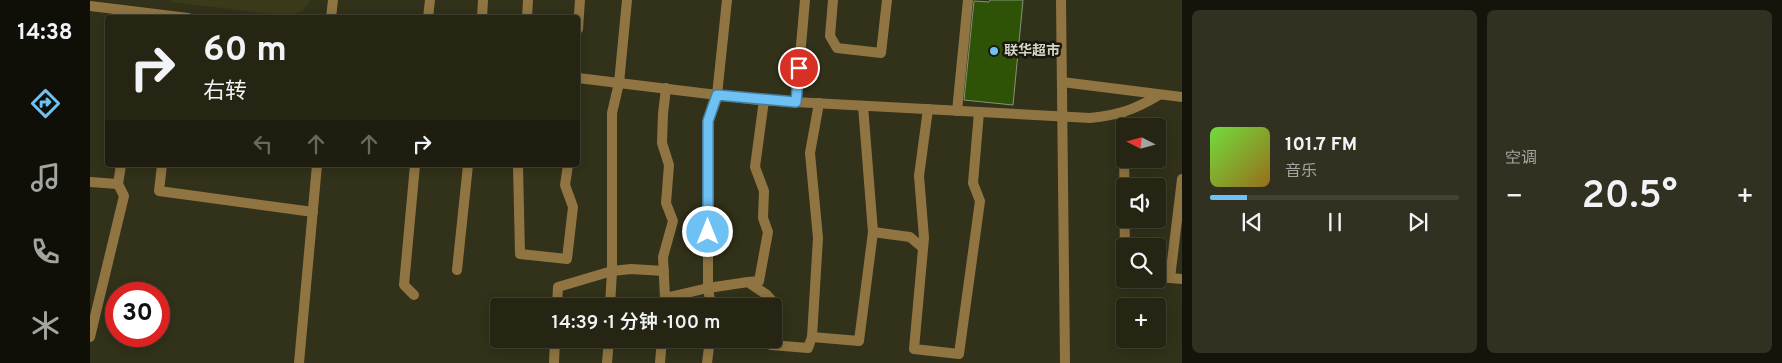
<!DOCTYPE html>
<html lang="zh">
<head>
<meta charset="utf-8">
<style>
	:root { --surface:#262513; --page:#323121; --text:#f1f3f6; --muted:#a4a5a0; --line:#424233; --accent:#6dc2f3 }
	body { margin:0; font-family:Overpass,"Noto Sans SC",sans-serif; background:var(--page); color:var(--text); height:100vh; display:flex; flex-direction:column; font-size:19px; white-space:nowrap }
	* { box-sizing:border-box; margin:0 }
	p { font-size:16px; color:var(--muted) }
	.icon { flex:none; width:28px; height:28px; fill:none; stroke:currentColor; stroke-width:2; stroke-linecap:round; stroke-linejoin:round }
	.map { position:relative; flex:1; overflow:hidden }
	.sheet { display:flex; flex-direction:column; gap:10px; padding:10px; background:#15140a; width:600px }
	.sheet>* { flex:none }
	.hud { position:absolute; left:15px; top:15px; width:475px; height:152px; border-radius:5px; box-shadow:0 2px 12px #0003,0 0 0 1px var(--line); background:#262513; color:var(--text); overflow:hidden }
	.needle { width:32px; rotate:276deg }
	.fabs { position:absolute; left:1026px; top:118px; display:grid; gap:10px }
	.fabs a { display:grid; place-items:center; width:50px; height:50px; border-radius:5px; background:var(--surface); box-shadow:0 2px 12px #0003,0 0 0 1px var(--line); font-size:25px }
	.speed { position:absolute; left:15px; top:282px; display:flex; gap:10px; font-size:25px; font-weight:700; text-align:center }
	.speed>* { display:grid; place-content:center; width:65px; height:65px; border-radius:50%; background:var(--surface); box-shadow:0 2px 12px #0003,0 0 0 1px var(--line); line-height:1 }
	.speed .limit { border:8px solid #d22; background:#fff; color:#111 }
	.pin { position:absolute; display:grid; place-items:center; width:42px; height:42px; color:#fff; margin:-21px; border:2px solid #fff; border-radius:50%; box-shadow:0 1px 5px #0007 }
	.me { position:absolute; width:55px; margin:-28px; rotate:0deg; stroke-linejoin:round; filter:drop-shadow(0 0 4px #0008) }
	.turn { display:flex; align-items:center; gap:18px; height:105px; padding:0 15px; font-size:22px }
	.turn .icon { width:65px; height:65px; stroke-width:2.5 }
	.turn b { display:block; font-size:35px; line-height:42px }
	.lanes { display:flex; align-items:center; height:48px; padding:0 15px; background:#0003; justify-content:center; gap:25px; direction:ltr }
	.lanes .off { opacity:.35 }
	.big { font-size:38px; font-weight:600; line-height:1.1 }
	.sheet .tile { flex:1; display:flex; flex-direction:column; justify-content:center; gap:8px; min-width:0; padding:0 18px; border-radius:8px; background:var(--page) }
	.song { display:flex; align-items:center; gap:15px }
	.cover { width:60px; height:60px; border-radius:8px; background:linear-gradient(135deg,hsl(100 70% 55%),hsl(40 70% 35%)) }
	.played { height:5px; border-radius:2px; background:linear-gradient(90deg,var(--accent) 15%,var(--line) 15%) }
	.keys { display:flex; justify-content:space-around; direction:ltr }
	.heat { display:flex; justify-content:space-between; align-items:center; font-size:28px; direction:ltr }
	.sheet .tiles { flex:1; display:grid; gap:10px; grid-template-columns:repeat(2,1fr) }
	.trip { position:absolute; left:400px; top:298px; width:292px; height:50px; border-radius:5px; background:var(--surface); box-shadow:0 2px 12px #0003,0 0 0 1px var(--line); font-weight:600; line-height:50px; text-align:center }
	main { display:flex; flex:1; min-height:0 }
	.menu { display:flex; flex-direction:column; width:90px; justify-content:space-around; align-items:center; background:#0f0f08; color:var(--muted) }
	.menu .icon { width:35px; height:35px }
	.menu .current { color:var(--accent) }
	.menu b { font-size:22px; color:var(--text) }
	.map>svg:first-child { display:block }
</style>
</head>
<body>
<main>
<nav class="menu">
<b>14:38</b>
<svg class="icon current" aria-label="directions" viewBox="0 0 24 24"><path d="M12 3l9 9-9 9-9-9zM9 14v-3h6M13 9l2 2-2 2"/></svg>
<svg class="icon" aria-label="music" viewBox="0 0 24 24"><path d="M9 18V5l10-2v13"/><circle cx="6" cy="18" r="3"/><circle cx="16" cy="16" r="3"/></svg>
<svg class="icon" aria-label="phone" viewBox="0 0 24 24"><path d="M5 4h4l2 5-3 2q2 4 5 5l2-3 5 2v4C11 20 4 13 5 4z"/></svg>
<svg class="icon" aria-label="climate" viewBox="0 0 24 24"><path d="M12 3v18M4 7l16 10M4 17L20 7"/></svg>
</nav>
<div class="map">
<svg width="1092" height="363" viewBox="0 0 1092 363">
	<rect width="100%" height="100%" fill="#323119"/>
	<polygon fill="#3b3a1a" points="82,0 221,0 212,11 198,16 82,2"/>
	<polygon fill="#2e5206" stroke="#84937b" points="900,0 933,0 923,105 874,100 884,1 899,2"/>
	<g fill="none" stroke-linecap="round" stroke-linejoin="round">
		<g stroke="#907543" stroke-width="10">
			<polyline points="743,0 740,36 747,48 791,53 797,0"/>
			<polyline points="971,0 975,363"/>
			<polyline points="0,6 98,18"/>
			<polyline points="241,18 243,0"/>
			<polyline points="338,18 340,0"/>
			<polyline points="392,18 393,0"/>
			<polyline points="437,18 438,0"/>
			<polyline points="488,29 490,0"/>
			<path d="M488,78L668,100L1000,118C1029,115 1044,110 1069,95"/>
			<polyline points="972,82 1092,97"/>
			<polyline points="706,102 715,0"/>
			<polyline points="729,103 720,153 728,238 722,337 769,341 783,232 773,106"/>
			<polyline points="838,109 829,176 834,238 824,349 869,354 890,201 883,183 889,112"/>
			<polyline points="867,111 878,0"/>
			<polyline points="1030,113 1034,129 1035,273"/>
			<polyline points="72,165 69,191 223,212"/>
			<polyline points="428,165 430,254 477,259 483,207 475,185 478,165"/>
			<polyline points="0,182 28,184"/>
			<polyline points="783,232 820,237 833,248"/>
			<polyline points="367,270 378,165"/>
			<polyline points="1068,276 1080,278 1092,179"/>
			<polyline points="1080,278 1092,279"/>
			<polyline points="658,282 669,281 678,232 673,218 674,191 665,167 674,100"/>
			<polyline points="324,295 314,285 325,165"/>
			<polyline points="575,298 573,257 583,221 576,203 579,165 572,143 573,114 576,88"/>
			<polyline points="467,306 468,287 522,271 541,269 574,271"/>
			<polyline points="520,306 522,271 522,113 529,83 537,0"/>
			<polyline points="574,306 575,298 618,288 658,282 677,295 684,303 684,309"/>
			<polyline points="621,306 618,288 618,121 627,95 637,0"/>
			<polyline points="0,337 34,196 28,184 31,165"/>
			<polyline points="681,339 681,345 718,348 722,337"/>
			<polyline points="209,363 227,165"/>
			<polyline points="464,363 465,339"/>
			<polyline points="517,363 519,339"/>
			<polyline points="570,363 572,339"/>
			<polyline points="617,363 620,339"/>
		</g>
	</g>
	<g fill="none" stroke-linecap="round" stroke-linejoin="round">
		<defs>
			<polyline id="route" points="618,232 618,121 627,95 706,102 709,68"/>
		</defs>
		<use href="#route" stroke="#477e9e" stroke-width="12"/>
		<use href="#route" stroke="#6dc2f3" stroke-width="9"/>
	</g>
	<circle fill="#6dc2f3" stroke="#19180e" stroke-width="2" cx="904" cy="51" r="5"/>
	<g text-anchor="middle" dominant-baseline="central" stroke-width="5" stroke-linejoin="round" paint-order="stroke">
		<g font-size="14" font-weight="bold" fill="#d6d6c7" stroke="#19180e" text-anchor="start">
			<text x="914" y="51">联华超市</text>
		</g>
	</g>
</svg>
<div class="fabs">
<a><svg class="needle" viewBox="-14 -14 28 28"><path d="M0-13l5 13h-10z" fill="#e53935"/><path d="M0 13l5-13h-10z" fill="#a4a5a0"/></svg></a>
<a><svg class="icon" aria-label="sound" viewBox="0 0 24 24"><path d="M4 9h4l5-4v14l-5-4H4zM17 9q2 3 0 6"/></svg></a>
<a><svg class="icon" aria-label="search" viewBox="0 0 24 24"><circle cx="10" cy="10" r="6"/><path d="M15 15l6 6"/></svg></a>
<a>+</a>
</div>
<div class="speed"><div class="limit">30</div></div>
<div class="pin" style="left:709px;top:68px;background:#d93025"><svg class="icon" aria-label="arrive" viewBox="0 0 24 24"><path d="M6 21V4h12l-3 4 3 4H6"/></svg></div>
<svg class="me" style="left:618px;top:232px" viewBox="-20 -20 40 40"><circle r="17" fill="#6dc2f3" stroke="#fff" stroke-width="3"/><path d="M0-11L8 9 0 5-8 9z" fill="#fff"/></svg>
<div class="trip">14:39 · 1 分钟 · 100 m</div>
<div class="hud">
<div class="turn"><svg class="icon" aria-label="right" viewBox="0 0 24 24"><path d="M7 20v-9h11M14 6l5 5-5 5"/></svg><div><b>60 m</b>右转</div></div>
<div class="lanes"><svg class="icon off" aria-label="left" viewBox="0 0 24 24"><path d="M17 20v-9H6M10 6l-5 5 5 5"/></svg><svg class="icon off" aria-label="ahead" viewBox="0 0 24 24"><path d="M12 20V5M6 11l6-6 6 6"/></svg><svg class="icon off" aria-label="ahead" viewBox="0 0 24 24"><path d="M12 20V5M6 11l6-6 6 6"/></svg><svg class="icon" aria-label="right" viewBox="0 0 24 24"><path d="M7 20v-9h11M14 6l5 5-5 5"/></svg></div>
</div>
</div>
<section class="sheet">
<div class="tiles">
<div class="tile">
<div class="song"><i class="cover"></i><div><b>101.7 FM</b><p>音乐</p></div></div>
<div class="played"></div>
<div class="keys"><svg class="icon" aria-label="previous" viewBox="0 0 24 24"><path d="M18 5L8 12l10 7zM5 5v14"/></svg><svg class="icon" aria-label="pause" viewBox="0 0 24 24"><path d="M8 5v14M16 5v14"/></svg><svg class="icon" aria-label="next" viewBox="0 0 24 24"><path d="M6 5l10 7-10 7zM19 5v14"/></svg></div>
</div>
<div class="tile"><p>空调</p>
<div class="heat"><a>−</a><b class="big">20.5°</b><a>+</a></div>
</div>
</div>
</section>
</main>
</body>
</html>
